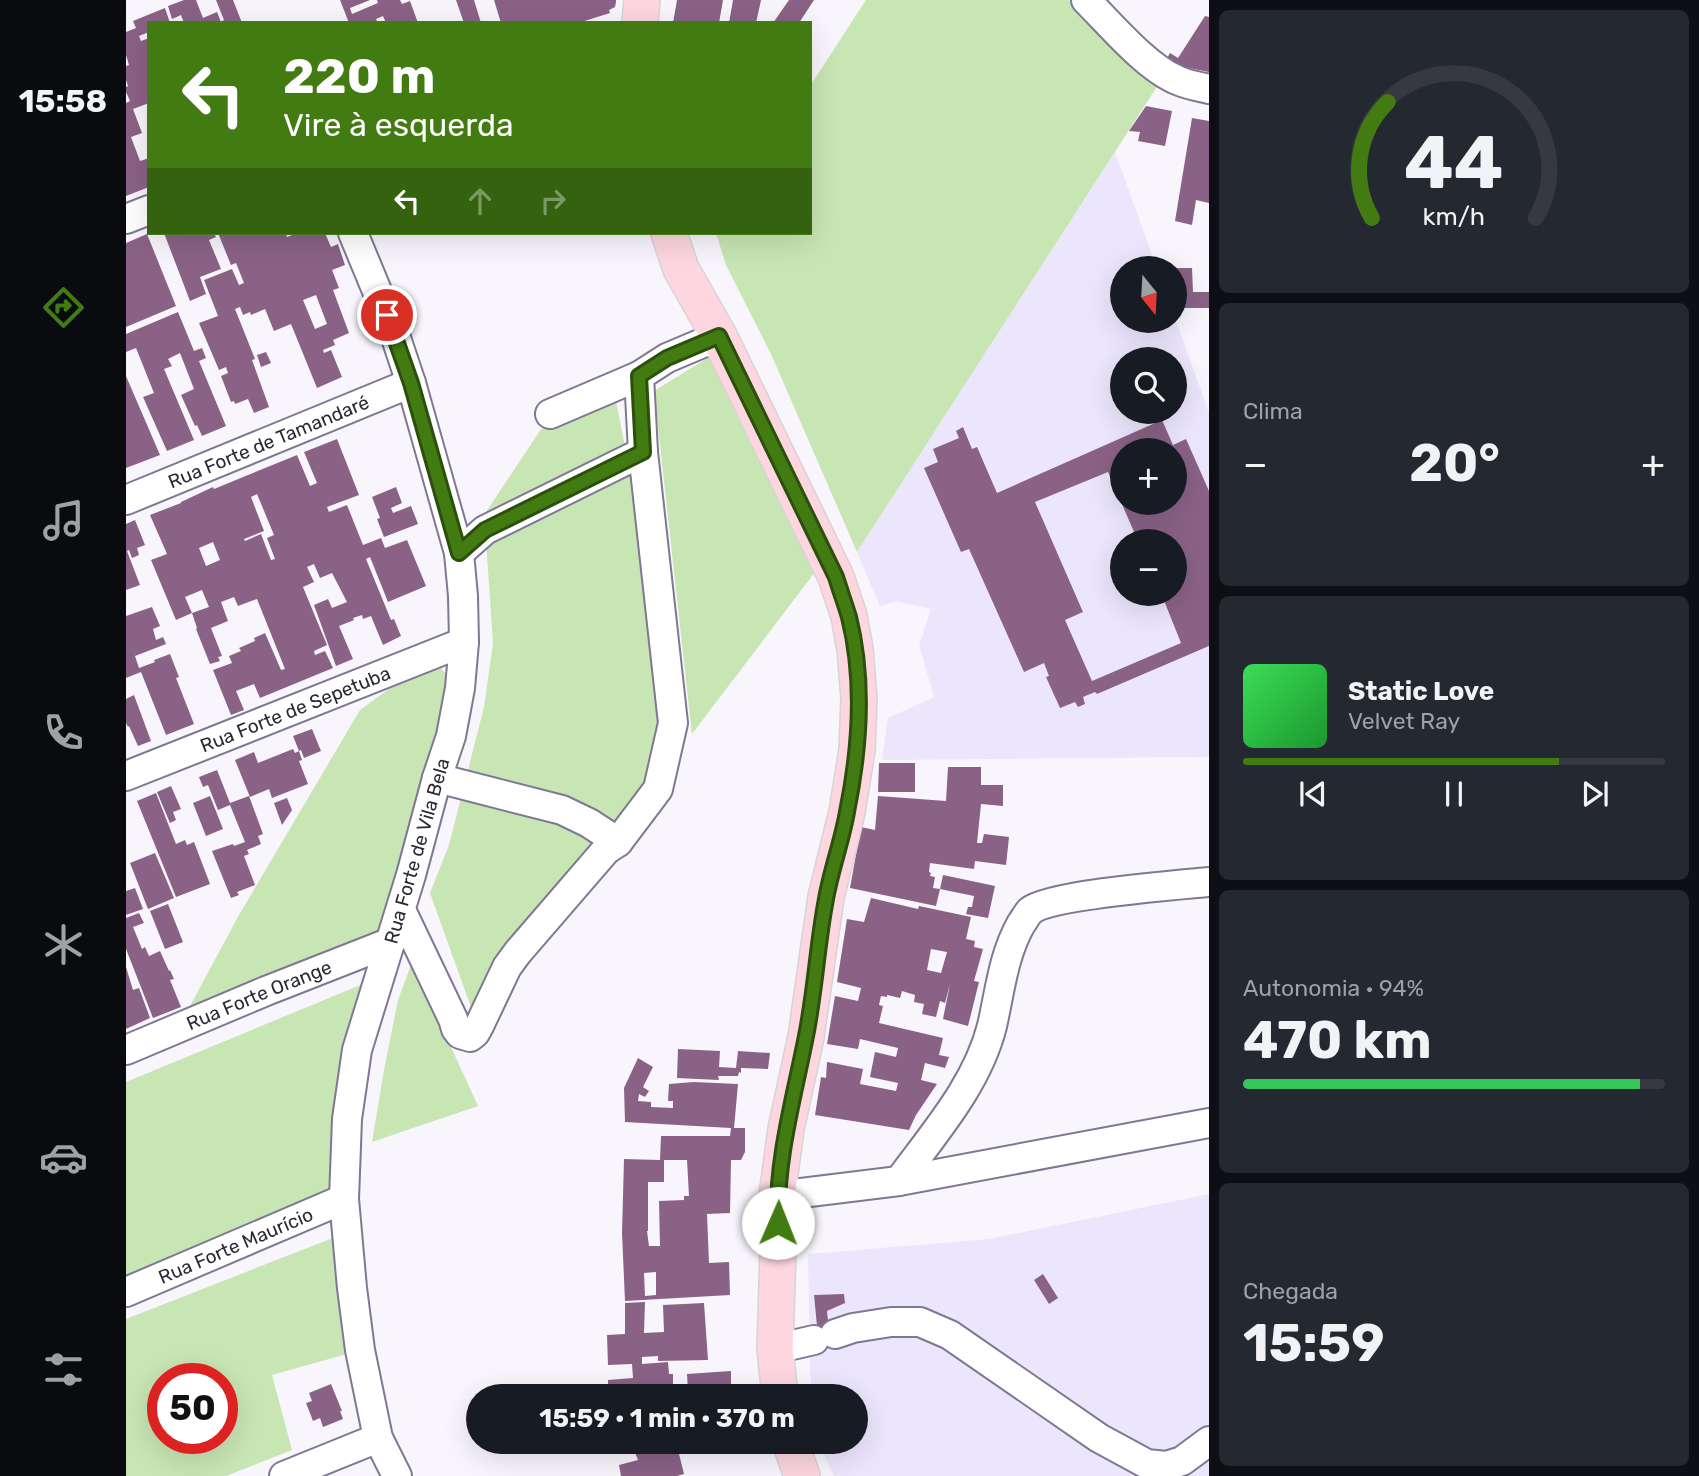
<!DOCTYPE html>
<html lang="pt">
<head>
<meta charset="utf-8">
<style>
	:root { --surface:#171b24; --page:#242831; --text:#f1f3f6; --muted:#9ea1a6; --line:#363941; --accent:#427b12 }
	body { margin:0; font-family:Rubik,sans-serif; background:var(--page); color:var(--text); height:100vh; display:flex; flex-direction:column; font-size:26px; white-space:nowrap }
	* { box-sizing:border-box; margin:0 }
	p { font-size:23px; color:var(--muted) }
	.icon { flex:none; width:38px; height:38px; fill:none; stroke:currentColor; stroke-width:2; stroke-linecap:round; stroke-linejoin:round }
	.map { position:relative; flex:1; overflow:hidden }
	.details { display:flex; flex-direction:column; gap:10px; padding:10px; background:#0d0f14; width:490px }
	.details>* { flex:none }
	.hud { position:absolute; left:21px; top:21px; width:665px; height:214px; border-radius:0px; box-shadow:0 7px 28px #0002; background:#427b12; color:#fff; overflow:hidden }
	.needle { width:46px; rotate:162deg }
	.buttons { position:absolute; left:984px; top:256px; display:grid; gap:14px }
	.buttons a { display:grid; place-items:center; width:77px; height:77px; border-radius:50%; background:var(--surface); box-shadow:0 7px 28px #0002; font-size:35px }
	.speed { position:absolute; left:21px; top:1363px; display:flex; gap:14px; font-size:35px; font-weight:700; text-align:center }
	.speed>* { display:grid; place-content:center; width:91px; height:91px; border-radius:50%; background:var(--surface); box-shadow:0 7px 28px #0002; line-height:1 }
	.speed .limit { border:10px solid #d22; background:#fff; color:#111 }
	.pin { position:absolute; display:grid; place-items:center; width:60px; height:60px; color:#fff; margin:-30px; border:4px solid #fff; border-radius:50%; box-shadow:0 2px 7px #0007 }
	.me { position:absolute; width:77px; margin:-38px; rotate:1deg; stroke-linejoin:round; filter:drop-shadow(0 0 5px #0008) }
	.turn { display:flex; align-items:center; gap:24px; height:147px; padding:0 21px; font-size:32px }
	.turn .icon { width:91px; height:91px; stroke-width:2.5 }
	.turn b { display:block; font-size:49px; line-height:60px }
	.lanes { display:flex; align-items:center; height:66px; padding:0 21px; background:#0003; justify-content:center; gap:35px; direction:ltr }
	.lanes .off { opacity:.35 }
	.big { font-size:52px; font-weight:700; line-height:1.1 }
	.details .widget { flex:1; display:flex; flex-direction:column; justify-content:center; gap:10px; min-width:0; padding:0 24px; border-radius:10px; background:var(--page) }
	.details .dial { align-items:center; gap:0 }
	.dial svg { height:182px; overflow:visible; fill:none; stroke:var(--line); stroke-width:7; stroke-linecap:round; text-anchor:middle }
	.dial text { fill:var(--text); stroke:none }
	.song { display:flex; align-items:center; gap:21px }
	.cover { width:84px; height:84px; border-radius:10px; background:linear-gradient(135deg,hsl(130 70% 55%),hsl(130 70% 35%)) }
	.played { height:7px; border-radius:4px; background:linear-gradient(90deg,var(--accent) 75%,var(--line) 75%) }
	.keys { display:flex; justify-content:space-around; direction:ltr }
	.heat { display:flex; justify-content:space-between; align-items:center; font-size:38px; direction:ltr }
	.charge { height:10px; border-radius:5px; background:linear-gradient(90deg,#34c759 94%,var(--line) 0) }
	.trip { position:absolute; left:340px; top:1384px; width:402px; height:70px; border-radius:35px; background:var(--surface); box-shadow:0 7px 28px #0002; font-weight:700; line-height:70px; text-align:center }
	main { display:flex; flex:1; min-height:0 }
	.dock { display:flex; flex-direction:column; width:126px; justify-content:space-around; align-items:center; background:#090b0e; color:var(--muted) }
	.dock .icon { width:49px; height:49px }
	.dock .on { color:var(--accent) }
	.dock b { font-size:32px; color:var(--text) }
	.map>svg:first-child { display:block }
</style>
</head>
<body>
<main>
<nav class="dock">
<b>15:58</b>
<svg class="icon on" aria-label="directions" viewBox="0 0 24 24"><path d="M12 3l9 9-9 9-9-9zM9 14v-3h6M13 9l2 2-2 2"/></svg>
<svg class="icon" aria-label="music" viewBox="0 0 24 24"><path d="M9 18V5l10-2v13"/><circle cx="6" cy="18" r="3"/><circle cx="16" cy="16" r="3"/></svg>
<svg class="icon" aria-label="phone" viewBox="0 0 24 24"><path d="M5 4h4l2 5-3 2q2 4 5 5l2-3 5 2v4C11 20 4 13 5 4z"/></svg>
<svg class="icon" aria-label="climate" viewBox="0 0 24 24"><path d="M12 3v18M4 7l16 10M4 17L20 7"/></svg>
<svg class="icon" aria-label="car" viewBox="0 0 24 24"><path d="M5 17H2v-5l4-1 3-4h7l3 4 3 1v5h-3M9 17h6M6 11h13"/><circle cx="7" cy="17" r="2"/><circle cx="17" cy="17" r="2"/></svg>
<svg class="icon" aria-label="filters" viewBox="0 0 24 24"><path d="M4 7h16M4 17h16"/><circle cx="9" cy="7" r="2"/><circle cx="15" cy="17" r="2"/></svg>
</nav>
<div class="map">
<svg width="1083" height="1476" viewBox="0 0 1083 1476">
	<rect width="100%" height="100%" fill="#f8f6fc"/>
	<g fill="#ece6fd" fill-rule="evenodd">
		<path d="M989,152L1031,268H996V320H1048V316L1083,412V757L756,760L762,718L808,697L793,645L805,609L770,601L754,607L731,552ZM996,359H1048V411H996ZM996,450H1048V502H996ZM996,541H1048V593H996Z"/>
		<polygon points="1083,1194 1083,1476 708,1476 695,1448 694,1442 730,1442 730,1396 687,1396 684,1373 682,1254 863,1239"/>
	</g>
	<g fill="#c8e5b4" fill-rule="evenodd">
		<polygon points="740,0 943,0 1034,82 731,552 645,354 600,265 590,233 684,233 684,86"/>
		<polygon points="588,354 689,572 566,734 528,391"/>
		<polygon points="490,401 499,446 352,524 415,429"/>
		<polygon points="507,469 537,723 526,772 505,808 347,1013 304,893 323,845 358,707 367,644 360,540"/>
		<polygon points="314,667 326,681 255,936 64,1006 113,915 234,710 267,686"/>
		<polygon points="286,962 352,1106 246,1142 258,1070 272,1000"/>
		<polygon points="244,981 212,1192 0,1277 0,1082"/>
		<path d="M217,1234L228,1352L146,1375L166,1450L100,1476H0V1319ZM37,1379H96V1438H37Z"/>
	</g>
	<g fill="#8a6286" fill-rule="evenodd">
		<polygon points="58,0 70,0 77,18 91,12 95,22 98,20 90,0 107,0 116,23 58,23 55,15 46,19 42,6"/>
		<polygon points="214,0 244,0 224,8 226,14 252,3 251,0 274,0 276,4 284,1 292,23 260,23 257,16 250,19 252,23 223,23"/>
		<polygon points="330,0 348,0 355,23 338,23"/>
		<polygon points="368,0 490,0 490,2 489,7 483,10 484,13 452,23 375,23"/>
		<polygon points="551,0 597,0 593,23 547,23"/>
		<polygon points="607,0 635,0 630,23 603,23"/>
		<polygon points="663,0 688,0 673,23 647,23"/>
		<polygon points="39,8 44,23 23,23 23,32 13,36 15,41 23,38 23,103 7,109 16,133 5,137 14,161 23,158 23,187 0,196 0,103 4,101 0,92 0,87 2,86 0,80 0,66 3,65 0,55 0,32 10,28 7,21"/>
		<polygon points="1079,16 1083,17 1083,72 1048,65 1040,60 1044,53 1052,58"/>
		<polygon points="1020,106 1046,111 1039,146 1012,141 1014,132 1003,131"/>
		<polygon points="1066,118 1083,121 1083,203 1070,200 1066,225 1049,221"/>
		<polygon points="38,233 88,233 90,237 83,240 95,269 74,277 80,294 64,301"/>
		<path d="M92,233H160L161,237L171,233H199L205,247L212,244L219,265L206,270L213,288L207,290L223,333L207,340L209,345L197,350L198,353L205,350L216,377L191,388L165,324L148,331L139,309L125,315L124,312L117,315L114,307L109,309L129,359L126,360L143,407L128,413L122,399L109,404L108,401L105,402L95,376L102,373L100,367L93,370L73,323L92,316L78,280L106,269L113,285L118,283L110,263L105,265ZM190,295L201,324L189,329L177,300Z"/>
		<polygon points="21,234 50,306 0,327 0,243"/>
		<polygon points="1048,268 1066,268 1067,292 1083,292 1083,308 1056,308 1055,291 1048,291"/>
		<polygon points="52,312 68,351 76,348 80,358 73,361 100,426 76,436 71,425 69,426 55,395 68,389 54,353 42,359 46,366 38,369 68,440 41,451 17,397 28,393 10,348 0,352 0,334"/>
		<polygon points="140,352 145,363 135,367 131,355"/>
		<polygon points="0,376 34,455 0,468"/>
		<path d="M1036,420L1047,445L1060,439L1083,491V646L971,694L969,692L957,697L959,704L952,707L949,702L934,708L920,677L923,676L918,663L898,672L843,549L835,552L798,468L812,462L807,449L833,438L830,431L837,427L846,449L851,447L871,493ZM996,450H1048V502H996ZM982,472L1012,541H1048V593H1035L1055,643L966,681L939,620L957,612L909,502Z"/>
		<path d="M211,439L233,495L201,507L203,512L221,505L237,545L255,538L259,548L281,540L300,586L262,602L244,557L240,559L265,620L268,619L275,636L257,645L245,616L237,619L236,615L227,618L228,620L213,626L227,659L210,666L188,605L202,599L206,608L221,602L206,573L194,578L188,564L181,567L188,582L177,587L201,645L188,651L189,655L199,651L207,668L134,698L128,684L110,691L118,710L105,715L87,670L106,663L103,656L115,651L113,648L129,641L128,638L139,633L155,670L159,669L131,599L112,606L108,597L95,602L102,621L85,628L96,656L92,657L94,661L84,664L70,629L71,628L66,613L83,607L76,590L59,597L66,613L50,620L25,560L41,554L24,515L55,503V502L87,487L88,489L171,455L184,486L191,483L178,452ZM131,494L148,535L141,538L149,559L145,560L135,534L119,541L118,539L138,531L125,497ZM87,542L94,560L80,566L73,548Z"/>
		<polygon points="270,487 276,503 265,508 267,513 285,506 292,524 258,537 251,519 254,518 246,497"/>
		<polygon points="9,520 19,545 11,548 13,555 6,558 3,550 1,551 14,585 0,590 0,524"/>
		<polygon points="26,607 34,626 27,629 30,640 37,637 40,644 9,656 13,668 29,662 28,660 44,654 53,677 50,678 68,724 40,735 15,672 0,678 0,616"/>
		<polygon points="8,695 25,741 12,746 3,726 2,727 0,723 0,699"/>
		<polygon points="186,729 195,751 178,758 175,750 173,751 167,736"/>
		<polygon points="167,749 169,753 173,751 176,760 173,761 182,784 146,798 143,789 124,797 109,760 128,752 132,763"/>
		<polygon points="753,763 789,763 789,792 752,792"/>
		<polygon points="822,767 855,767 855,785 877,785 877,806 855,804 851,843 856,843 858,834 883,837 880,865 849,861 848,869 804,863 803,872 805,873 804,876 809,877 807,888 814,889 810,906 724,888 735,827 749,830 752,796 820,801"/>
		<polygon points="91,770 104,803 123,796 137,834 132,836 135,844 121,850 123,854 118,856 129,885 111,892 113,895 105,898 86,851 107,844 108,846 119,842 104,805 92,810 82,785 77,787 73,777"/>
		<polygon points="45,786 55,809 47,812 50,820 44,823 31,792"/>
		<polygon points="30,793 50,844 59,840 61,845 68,842 84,884 50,897 11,801"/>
		<polygon points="84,796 97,829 80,836 67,803"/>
		<polygon points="161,798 166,810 156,825 148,803"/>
		<polygon points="29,853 48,898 22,909 4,863"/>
		<polygon points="817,875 869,886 862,918 840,914 842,907 846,907 848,896 814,889"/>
		<polygon points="9,888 17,909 0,915 0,891"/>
		<path d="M745,898L792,909L793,906L845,917L840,939L849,941L848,947L857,949L848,981L853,982L842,1026L817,1019L824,984L819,1003L814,1001L810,1017L796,1014L798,1004L788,1002L789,995L776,991L774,998L761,995V997L755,996L753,1005L757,1006L753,1023L817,1038L813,1055L823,1057L819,1068L799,1063L795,1080L811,1084L790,1115L783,1130L689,1115L695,1077L700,1078L701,1062L737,1069L734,1084L770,1091L772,1083L744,1077L749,1052L770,1057L772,1048L734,1039L732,1049L701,1044L709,996L732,1001L735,988L711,982L721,919L738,922ZM805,949L821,952L815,973L801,970Z"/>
		<polygon points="42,904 57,942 39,949 24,911"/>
		<polygon points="13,913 18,923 7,927 16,949 19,947 23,956 34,951 43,971 44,970 48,979 44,980 55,1007 27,1018 0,949 0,918"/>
		<polygon points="0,967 7,990 13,988 24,1018 0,1029"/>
		<polygon points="552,1049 594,1051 593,1067 610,1068 612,1051 644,1053 642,1069 615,1068 615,1073 613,1072 612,1076 592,1076 593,1080 551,1078"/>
		<path d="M512,1058L527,1067L517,1087L523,1091L519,1097L513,1094L512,1101L525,1102V1107L547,1108V1101H542L543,1084L568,1082L612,1084L608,1128H619V1152L615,1160H605L604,1213L581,1214L583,1263L603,1262L604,1295L499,1301L496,1233L498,1159L534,1160L535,1136H604L605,1128L499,1122L498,1088ZM538,1160H561L563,1196H558V1200L533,1201L534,1246H523L521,1231H522V1182H538ZM530,1272V1295L519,1296L518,1273Z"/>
		<polygon points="917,1274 932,1298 923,1304 908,1280"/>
		<polygon points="718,1294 719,1303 701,1311 703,1331 692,1336 688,1295"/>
		<polygon points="519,1302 518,1333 538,1332 537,1305 578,1303 582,1360 532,1361 532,1356 516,1357 516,1364 542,1362 543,1374 547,1374 547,1393 562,1392 561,1374 605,1371 605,1388 611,1388 611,1396 482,1396 482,1380 507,1378 506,1364 482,1365 481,1335 499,1334 499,1303"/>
		<polygon points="205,1384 216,1411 214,1411 217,1419 197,1427 194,1418 187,1421 180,1403 186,1401 183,1393"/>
		<polygon points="505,1442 550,1442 558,1474 551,1476 495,1476 493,1465 512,1460"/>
	</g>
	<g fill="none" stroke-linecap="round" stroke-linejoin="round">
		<defs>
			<g id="minor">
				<path d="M960,0C984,24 1020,67 1051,80C1061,85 1072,86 1083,89"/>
				<polyline points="0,219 23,210"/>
				<polyline points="227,233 268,332 285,383 333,553 337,596 338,642 334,688 325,736 311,778 285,875 231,1050 221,1119 218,1199 226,1288 234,1350 252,1438 271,1476"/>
				<polyline points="424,414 513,376"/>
				<path id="s1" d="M0,500L285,383"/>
				<polyline points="333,553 359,530 517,452 513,376 541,358 593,336"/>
				<path id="s2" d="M0,776L338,642"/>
				<polyline points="492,842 532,789 547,723 517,452"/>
				<polyline points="275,910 327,1019 330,1029 334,1034 344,1037 349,1033 353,1026 381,967 392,952 480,850 492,842 463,823 436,810 311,778"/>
				<path id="s3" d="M0,1050L140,991L265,942"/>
				<path d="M773,1181C808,1133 851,1085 866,1026C874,991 877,956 895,924C898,920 901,914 904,911C923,895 1052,885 1083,882"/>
				<polyline points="651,1196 773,1181 1083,1123"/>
				<path id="s4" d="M0,1292L218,1199"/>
				<polyline points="709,1334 727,1328 765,1322 794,1322 824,1335 973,1438 1021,1464 1040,1466 1056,1461 1083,1441"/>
				<polyline points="649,1349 688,1340"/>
				<polyline points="158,1476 252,1438"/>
			</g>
			<g id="major">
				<polyline points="514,23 516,0"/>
				<polyline points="543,233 555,269 593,336 710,577 723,616 729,649 733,698 731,750 721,812 700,897 680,1037 660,1129 651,1196 652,1250 649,1349 654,1396"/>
				<polyline points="664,1442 676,1476"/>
			</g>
		</defs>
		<use href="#minor" stroke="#7f7894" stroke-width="32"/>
		<use href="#major" stroke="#d5d4d7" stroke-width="38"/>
		<use href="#minor" stroke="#fff" stroke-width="28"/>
		<use href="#major" stroke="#fdd6df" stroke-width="35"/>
	</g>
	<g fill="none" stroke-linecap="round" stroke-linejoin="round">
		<defs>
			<path id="route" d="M261,315L285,383L333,553L359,530L517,452L513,376L541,358L593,336L710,577C714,590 719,604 723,617C739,681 734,748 721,812C716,841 705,870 700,899C691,946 689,994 679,1041C667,1101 650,1161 652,1223"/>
		</defs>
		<use href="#route" stroke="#2b500c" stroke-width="18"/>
		<use href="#route" stroke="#427b12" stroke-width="12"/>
	</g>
	<g text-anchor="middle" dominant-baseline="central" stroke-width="7" stroke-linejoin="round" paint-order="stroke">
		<g font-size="19" fill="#2c2935" stroke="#fff">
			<text stroke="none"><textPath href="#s1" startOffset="154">Rua Forte de Tamandaré</textPath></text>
			<text stroke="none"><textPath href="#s2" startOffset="182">Rua Forte de Sepetuba</textPath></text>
			<text transform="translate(291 851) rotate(-74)">Rua Forte de Vila Bela</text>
			<text stroke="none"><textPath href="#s3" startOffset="144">Rua Forte Orange</textPath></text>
			<text stroke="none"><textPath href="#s4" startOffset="119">Rua Forte Maurício</textPath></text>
		</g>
	</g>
</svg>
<div class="buttons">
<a><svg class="needle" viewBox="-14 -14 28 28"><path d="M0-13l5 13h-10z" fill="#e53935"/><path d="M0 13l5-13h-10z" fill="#9ea1a6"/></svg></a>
<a><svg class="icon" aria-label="search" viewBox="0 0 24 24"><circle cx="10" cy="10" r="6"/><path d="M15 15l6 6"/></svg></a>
<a>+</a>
<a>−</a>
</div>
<div class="speed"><div class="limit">50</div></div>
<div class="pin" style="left:261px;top:315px;background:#d93025"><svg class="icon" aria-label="arrive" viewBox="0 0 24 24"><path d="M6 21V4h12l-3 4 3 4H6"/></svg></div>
<svg class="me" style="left:652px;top:1223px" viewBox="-20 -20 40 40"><circle r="19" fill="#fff"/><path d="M0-13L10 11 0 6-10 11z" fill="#427b12"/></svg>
<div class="trip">15:59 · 1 min · 370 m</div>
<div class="hud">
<div class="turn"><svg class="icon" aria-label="left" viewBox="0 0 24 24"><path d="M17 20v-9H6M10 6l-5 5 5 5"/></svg><div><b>220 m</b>Vire à esquerda</div></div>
<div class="lanes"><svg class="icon" aria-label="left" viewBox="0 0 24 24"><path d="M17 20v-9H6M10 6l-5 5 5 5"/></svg><svg class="icon off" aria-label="ahead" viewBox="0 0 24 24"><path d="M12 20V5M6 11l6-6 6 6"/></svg><svg class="icon off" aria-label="right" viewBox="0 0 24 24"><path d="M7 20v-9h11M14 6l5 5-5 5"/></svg></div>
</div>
</div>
<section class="details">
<div class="widget dial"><svg viewBox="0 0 100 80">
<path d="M14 69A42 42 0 1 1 86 69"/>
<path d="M14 69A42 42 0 0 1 21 18" stroke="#427b12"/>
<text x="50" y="56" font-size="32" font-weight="700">44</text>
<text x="50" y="72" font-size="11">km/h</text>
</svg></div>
<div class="widget"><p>Clima</p>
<div class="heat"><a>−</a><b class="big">20°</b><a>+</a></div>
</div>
<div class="widget">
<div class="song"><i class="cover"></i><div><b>Static Love</b><p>Velvet Ray</p></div></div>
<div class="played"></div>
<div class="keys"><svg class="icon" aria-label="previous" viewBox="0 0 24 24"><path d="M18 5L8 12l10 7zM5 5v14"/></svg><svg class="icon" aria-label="pause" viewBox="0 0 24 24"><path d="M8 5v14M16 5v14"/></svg><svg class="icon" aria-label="next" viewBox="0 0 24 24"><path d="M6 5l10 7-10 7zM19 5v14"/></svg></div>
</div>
<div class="widget"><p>Autonomia · 94%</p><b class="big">470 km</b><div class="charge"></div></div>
<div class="widget"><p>Chegada</p><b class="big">15:59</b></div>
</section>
</main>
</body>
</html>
